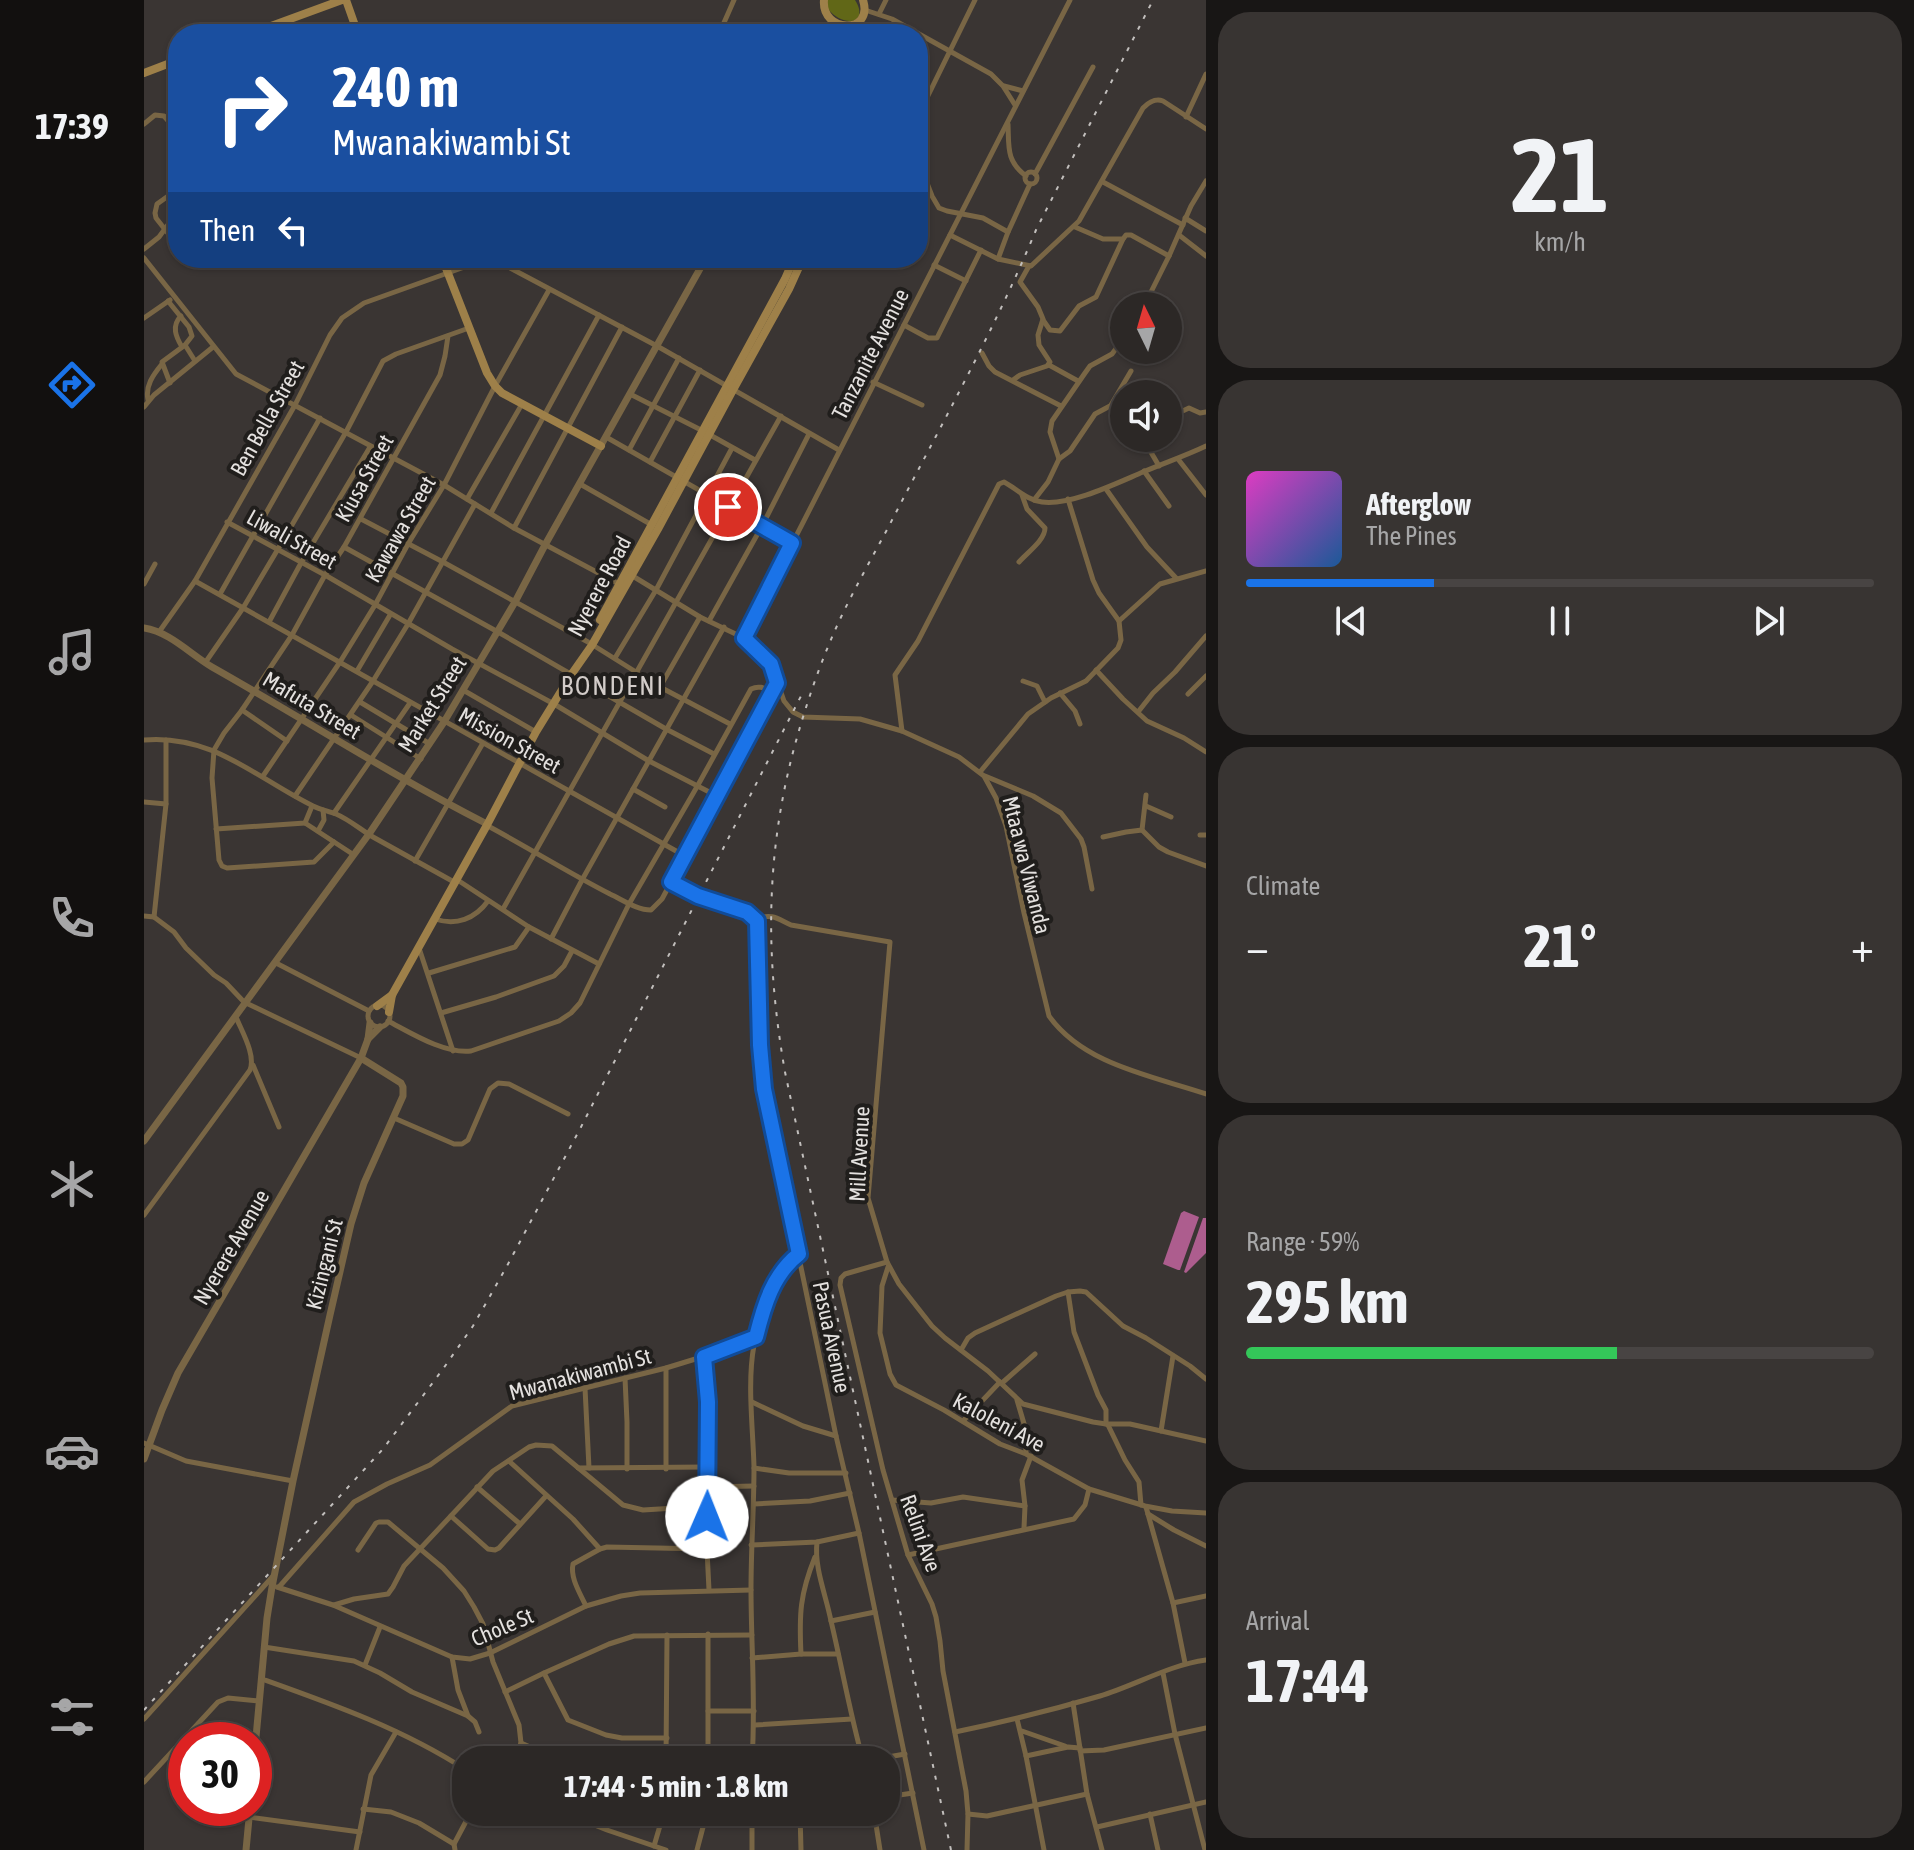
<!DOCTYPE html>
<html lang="en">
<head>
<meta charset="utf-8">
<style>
	:root { --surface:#2c2826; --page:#383432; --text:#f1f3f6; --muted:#a6a6a7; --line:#484443; --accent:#1a73e8 }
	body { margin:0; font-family:"Asap Condensed",sans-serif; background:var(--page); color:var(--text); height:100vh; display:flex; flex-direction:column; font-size:30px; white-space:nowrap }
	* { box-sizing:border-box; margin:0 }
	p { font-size:26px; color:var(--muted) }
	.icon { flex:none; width:44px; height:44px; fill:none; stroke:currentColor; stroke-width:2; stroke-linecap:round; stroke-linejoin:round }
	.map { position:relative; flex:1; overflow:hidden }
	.panel { display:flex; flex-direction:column; gap:12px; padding:12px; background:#181615; width:708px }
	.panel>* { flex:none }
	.guide { position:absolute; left:24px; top:24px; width:760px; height:244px; border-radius:32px; box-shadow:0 2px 6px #0004,0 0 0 2px var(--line); background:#1a4fa0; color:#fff; overflow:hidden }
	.needle { width:52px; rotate:355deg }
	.controls { position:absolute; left:966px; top:292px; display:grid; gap:16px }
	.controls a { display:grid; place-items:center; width:72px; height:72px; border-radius:50%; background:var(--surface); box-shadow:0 2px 6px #0004,0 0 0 2px var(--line); font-size:40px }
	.speed { position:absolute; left:24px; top:1722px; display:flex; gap:16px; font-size:40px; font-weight:700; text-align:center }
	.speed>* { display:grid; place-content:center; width:104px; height:104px; border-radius:50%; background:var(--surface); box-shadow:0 2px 6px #0004,0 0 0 2px var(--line); line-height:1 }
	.speed .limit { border:12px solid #d22; background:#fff; color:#111 }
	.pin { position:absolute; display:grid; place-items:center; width:68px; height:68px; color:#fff; margin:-34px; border:4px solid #fff; border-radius:50%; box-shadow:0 2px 8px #0007 }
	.me { position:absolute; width:88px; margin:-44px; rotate:1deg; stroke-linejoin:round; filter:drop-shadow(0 0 6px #0008) }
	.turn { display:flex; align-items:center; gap:28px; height:168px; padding:0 32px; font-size:36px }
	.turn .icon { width:104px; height:104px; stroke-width:2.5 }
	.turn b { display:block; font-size:56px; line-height:68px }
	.then { display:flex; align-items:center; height:76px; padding:0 32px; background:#0003; gap:16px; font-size:30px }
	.big { font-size:60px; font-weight:700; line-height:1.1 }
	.panel .widget { flex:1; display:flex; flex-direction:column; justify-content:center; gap:12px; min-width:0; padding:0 28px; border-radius:32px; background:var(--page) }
	.panel .dial { align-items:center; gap:0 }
	.dial b { font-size:104px; line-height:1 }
	.song { display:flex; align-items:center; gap:24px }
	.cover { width:96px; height:96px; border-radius:12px; background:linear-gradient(135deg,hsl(310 70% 55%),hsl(210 70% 35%)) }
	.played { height:8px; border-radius:4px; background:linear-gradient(90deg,var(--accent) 30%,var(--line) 30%) }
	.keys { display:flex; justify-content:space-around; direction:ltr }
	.heat { display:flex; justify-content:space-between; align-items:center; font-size:44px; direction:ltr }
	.charge { height:12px; border-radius:6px; background:linear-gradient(90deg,#34c759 59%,var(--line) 0) }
	.trip { position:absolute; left:308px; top:1746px; width:448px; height:80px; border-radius:32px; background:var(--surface); box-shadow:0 2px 6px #0004,0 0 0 2px var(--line); font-weight:700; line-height:80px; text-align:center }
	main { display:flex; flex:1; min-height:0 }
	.tab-bar { display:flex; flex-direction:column; width:144px; justify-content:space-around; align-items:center; background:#12100f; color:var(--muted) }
	.tab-bar .icon { width:56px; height:56px }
	.tab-bar .current { color:var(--accent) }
	.tab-bar b { font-size:36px; color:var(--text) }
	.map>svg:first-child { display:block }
</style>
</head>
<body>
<main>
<nav class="tab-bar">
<b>17:39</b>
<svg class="icon current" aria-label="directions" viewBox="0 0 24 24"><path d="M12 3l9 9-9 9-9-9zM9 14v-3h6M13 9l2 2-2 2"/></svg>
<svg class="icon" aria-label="music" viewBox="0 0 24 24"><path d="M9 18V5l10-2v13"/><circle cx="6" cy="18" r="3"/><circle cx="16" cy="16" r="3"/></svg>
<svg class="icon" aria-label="phone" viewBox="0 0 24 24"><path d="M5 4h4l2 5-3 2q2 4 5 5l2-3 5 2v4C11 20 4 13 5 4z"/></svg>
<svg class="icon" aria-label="climate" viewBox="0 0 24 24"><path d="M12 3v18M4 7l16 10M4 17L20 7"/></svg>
<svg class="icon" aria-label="car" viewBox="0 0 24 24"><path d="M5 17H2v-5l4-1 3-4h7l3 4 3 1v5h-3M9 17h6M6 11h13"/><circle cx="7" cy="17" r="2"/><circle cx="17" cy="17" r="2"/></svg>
<svg class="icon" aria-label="filters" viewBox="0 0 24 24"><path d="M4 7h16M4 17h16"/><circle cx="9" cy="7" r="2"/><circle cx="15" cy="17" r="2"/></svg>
</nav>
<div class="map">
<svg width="1062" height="1850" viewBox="0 0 1062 1850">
	<rect width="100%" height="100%" fill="#3a3533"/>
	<path fill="#616717" d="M683,0H711C726,24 699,28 684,9Z"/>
	<g fill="#ad5d8e">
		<polygon points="1040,1211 1055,1217 1036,1270 1034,1270 1019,1264 1037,1213"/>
		<polygon points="1059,1218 1062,1218 1062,1253 1042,1273 1040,1272"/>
	</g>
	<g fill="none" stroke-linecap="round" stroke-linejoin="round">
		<g stroke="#796645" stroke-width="5">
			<polyline points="721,10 748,19 847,74 859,86 871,105"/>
			<polyline points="735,14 742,0"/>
			<polyline points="459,30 503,34"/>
			<polyline points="575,34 590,0"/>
			<polyline points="860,86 879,91"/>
			<polyline points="774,116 831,0"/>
			<polyline points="1042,117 1062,74"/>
			<polyline points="0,124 11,115 20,116 34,132"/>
			<path d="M864,124C865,147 862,161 882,176"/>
			<polyline points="774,160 788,196 795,208 803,211 839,218 864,232"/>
			<circle cx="887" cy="178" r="6"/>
			<polyline points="891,174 949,67"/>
			<polyline points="959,182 1039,225"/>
			<polyline points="34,189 13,204 11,213 12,218 34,246"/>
			<polyline points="1041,218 1062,231"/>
			<polyline points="931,227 959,239 979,239 982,235 987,235 1025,256"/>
			<path d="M806,235L854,259L887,266L935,221L999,108C1005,102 1011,98 1019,101L1062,129"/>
			<polyline points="1035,235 1062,256"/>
			<polyline points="0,249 15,237 26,222 34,215"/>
			<polyline points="0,258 92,374 300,485 370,528 477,585"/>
			<polyline points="854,259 864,232 886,184"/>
			<polyline points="790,265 822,281"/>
			<polyline points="24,301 45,327 48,336 41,345 18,362 26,383"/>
			<polyline points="1000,306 1025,256 1047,206 1062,181"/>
			<path d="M37,316C27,326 32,337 38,347"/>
			<polyline points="0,318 26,300"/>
			<polyline points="899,320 906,330 916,331 935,306 952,297 979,239"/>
			<polyline points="760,325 784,338 793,338 837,250"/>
			<polyline points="41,345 51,361"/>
			<polyline points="838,353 845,366 851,372 917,406"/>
			<polyline points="905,365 934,381"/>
			<polyline points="869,380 876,375 903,366 906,362 895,345 894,335 899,319 894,307 876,282 885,266"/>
			<polyline points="729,382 778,405"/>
			<polyline points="486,394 559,431 611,460"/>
			<path d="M4,400C1,386 9,375 18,364"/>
			<polyline points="967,405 987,371"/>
			<polyline points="0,407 10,395 69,347"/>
			<polyline points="1024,415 1030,415 1045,408 1056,413 1062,412"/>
			<polyline points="462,437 648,543"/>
			<polyline points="1002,438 1001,442 1015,466"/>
			<polyline points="485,450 535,358"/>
			<polyline points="915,459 906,432 908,421 941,373 946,366 968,354 980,338"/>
			<polyline points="1034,459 1062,495"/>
			<polyline points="506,462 556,370"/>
			<polyline points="1000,471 1025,506"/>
			<polyline points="436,484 508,525"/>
			<polyline points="962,489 1003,547 1032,578"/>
			<polyline points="323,499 378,404"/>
			<polyline points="924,499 949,580 955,593 975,621"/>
			<polyline points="890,500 904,482 915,459 926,451 951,414 966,406 980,407"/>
			<polyline points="347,513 455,315"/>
			<polyline points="217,519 299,562 444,642 516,687 586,724"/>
			<polyline points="83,522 181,575 308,649 410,704 505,761 573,796"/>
			<polyline points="370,528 478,327"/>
			<polyline points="200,547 354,632 522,729 570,754"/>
			<path d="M875,562C884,552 901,540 901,528L883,509L878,495"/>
			<path d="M487,575L556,617L600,638L627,664L640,701L649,712L659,717L716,719L758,731L815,757L840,776L852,798L862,826L880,913L905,1016C940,1065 1009,1076 1062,1094"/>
			<polyline points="51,581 541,856"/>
			<polyline points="0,584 11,564"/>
			<polyline points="76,594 176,418"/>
			<polyline points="565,621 618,526 665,434"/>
			<polyline points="125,622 157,563 226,447"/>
			<polyline points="15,632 51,581 151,405 186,335 198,318 220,303 340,260 351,260 513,346 695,450"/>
			<polyline points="600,638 926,0"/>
			<polyline points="471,658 512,590 588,448"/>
			<polyline points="61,663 99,608 134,549 202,432 239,361 252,354 325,328"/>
			<polyline points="952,670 979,699 1003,721 1040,738 1062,752"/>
			<polyline points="213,671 246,615"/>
			<polyline points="879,681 893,686 901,702"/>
			<polyline points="516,687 556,617"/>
			<polyline points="319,690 392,732"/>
			<polyline points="916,693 931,711 936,724"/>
			<polyline points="1044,694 1062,676"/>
			<polyline points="216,702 286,744"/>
			<polyline points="98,710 143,741"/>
			<polyline points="994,712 1009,693 1031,672 1062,636"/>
			<polyline points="207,715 277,759"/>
			<path d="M758,731L751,675L774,641L855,484L860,482C873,489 883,500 898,502C926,506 973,483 999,472C1020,463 1041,456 1062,446"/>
			<path d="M0,740C69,734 112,778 169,806C177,810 185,811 192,814C206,820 217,830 229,837C256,852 283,867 310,882"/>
			<polyline points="836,772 884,714 907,698 942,681 974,648 977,640 975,621 1016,584 1062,571"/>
			<polyline points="119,776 196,662 231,605 264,544 300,485 351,386 405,290"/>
			<polyline points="841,776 889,796 917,813 937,839 940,847 948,889"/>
			<polyline points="489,789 521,807"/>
			<polyline points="151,796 229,681 264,624 331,504"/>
			<polyline points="0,802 22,804"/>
			<polyline points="1002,806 1027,817"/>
			<polyline points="190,813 266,703"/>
			<polyline points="161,823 210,855"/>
			<path d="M344,826C385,848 425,873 466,894C479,900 493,910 507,910L518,899L630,690"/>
			<polyline points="72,829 161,823 168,806"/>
			<polyline points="998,830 1002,795"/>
			<polyline points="174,831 180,820 179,810"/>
			<polyline points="1056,835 1062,835"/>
			<polyline points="959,837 982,832 998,830 1015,847 1024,852 1062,866"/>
			<polyline points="190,842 170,862 83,868 78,866 75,860 68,778 70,750 80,733 98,710 148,635 181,575 200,547 296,375 301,356 304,336"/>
			<polyline points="271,861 339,743"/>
			<polyline points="312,879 385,927 455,964"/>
			<polyline points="527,882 554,896 603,912 612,918 614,925 614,993 620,1089 692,1436 715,1533 780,1850"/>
			<polyline points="359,909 637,416"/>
			<polyline points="0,916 10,917 22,804 22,740"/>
			<polyline points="10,917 30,932 42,948 70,975 82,983 100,1002 217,1058"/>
			<path d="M612,918C630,914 632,918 647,925L746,942L724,1198L743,1262L755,1284L788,1326L801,1338L844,1371L879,1404L949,1422L962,1424H986L1062,1441"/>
			<path d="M291,919C312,926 331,919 344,901"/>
			<polyline points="407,939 438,880 580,627"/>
			<polyline points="275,948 309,1051"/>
			<polyline points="132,963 225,1011"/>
			<polyline points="285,973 371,947 385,927"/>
			<circle cx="235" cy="1016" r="11"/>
			<polyline points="297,1013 352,997 410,976 420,966 428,951"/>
			<path d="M244,1021C267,1033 300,1054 327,1051L415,1021L427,1013L436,1003L485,904L554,785L607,689C615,685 620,688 629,692"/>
			<polyline points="109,1065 135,1127"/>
			<polyline points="250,1118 310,1144 318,1144 324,1140 346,1089 354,1083 365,1084 424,1114"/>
			<path d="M0,1215L106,1070C112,1055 98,1032 92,1017"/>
			<polyline points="743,1262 701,1274 697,1278 696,1285 739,1470 764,1555 788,1604 792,1617 796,1641 799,1671 822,1791 824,1814 823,1850"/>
			<polyline points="744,1267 738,1286 736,1333 746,1374 752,1385 800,1410 856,1444 882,1454 945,1489 1001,1506 1028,1511 1062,1513"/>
			<polyline points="924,1292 930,1332 954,1395 962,1410 962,1424"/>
			<polyline points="817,1350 824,1338 831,1333 912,1296 924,1292 936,1291 942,1292 979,1326 1002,1338 1046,1366 1062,1379"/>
			<polyline points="560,1357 564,1402 564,1487 562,1530 565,1590"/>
			<polyline points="481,1378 483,1422 483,1469"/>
			<polyline points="858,1383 891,1354"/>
			<polyline points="441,1388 445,1468"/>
			<polyline points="873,1400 881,1427 882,1453"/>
			<polyline points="608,1402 659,1426 692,1436"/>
			<polyline points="819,1421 856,1382"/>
			<polyline points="964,1425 981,1460 995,1482 997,1505"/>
			<polyline points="1017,1431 1029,1356"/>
			<polyline points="0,1443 42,1461 149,1481"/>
			<polyline points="365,1461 429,1519 456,1549"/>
			<polyline points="434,1468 563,1467"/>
			<polyline points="610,1468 645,1473 702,1473"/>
			<polyline points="522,1469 522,1368"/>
			<polyline points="333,1487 376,1524"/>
			<polyline points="564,1487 610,1486"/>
			<polyline points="748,1500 787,1503 819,1497 881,1506"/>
			<polyline points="610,1504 666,1501 706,1493"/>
			<polyline points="1002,1507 1029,1603 1041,1663"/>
			<polyline points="1004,1514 1030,1530 1062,1546"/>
			<polyline points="307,1516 344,1549 351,1550 355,1548 402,1496"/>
			<polyline points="880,1528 881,1506 878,1480 887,1456"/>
			<path d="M673,1542C670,1568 682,1595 687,1621C698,1667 706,1714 719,1760"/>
			<polyline points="607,1545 673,1542 715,1533"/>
			<polyline points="214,1550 232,1523 235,1522 244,1522 299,1568 320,1591 330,1607 339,1624 349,1662 375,1725 377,1743 370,1760"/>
			<polyline points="764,1555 930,1519 941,1505 945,1489"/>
			<polyline points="133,1587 189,1605 308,1657 326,1659 346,1653 442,1606 477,1596 496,1593 607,1590"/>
			<polyline points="135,1587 210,1502 243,1484 286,1465 368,1406 522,1368 584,1349 612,1337"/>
			<polyline points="1029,1603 1062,1596"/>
			<polyline points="190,1605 210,1599 244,1594 249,1587 260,1566 349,1471 385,1447 392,1445 408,1446 479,1505 499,1510 564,1506"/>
			<path d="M442,1606C436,1593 426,1578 429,1564L456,1549L463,1547L563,1549"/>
			<polyline points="687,1621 731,1612"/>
			<polyline points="564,1634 564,1760"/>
			<polyline points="120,1647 210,1661 236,1673 268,1692 324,1716 331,1722 335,1732"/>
			<path d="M657,1654C655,1614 656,1594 671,1557"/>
			<polyline points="308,1657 314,1690 324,1716"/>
			<polyline points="608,1658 657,1654 694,1654"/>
			<polyline points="221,1665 236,1627"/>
			<polyline points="400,1673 424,1720 462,1735 478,1738 523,1738"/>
			<polyline points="1019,1673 1031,1734 1061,1850"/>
			<path d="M118,1679C188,1704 259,1729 322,1770"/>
			<polyline points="361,1692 400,1673 465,1644 490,1636 608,1635"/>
			<polyline points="929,1703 943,1794 958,1850"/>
			<polyline points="564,1711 610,1711"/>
			<polyline points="0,1719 130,1575"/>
			<polyline points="873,1719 882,1756 900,1850"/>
			<polyline points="611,1725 708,1719"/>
			<polyline points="878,1731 921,1746"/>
			<path d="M811,1732C860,1722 908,1710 956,1696C992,1685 1025,1665 1062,1660"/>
			<polyline points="377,1743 416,1760"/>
			<polyline points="936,1751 960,1750 1062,1728"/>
			<polyline points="882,1756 924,1747 936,1748"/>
			<polyline points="522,1760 523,1635"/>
			<path d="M608,1760C612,1703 607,1646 607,1589C607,1548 610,1508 610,1467C609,1428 603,1383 610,1345C616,1312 627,1275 655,1254"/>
			<polyline points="727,1760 761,1754"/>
			<polyline points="0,1782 74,1702 84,1698 115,1701"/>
			<polyline points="742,1797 769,1793"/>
			<polyline points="219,1809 247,1812 275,1823 310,1844"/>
			<polyline points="418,1812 463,1830 522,1850"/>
			<polyline points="656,1812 657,1850"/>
			<polyline points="730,1812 736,1850"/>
			<polyline points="824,1814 843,1816 943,1794"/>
			<polyline points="1006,1814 1014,1850"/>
			<polyline points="105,1817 216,1832"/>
			<polyline points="953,1827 1062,1802"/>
			<polyline points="510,1846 520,1812"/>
			<polyline points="212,1850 227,1775 252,1732"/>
			<polyline points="311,1850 310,1844 327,1812"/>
			<polyline points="553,1850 563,1812"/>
			<polyline points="608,1850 608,1812"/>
		</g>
		<g stroke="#796645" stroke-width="7">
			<path d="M0,628C26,632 46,654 68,667C160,719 249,776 343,824"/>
			<polyline points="224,1039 236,1027"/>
			<polyline points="0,1141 225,834 300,722 371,602 401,545 562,258"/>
			<polyline points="0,1459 18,1410 34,1373 217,1058 224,1039 226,1023"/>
			<polyline points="110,1759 123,1618 128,1587 149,1481 186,1315 207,1224 220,1183 259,1096 259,1087 257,1083 217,1058"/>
			<polyline points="102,1850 106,1808"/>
		</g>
		<g stroke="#9e8049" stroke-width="8">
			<polyline points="202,0 214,34"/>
			<path d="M680,0C677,33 730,35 719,0"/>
			<polyline points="105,34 198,0"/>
			<polyline points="0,73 34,60"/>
			<polyline points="298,258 343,373 351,386 358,393 457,446"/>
			<polyline points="456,620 641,279 650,258"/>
			<polyline points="233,1006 248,995"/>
			<polyline points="245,1012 248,995 343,825 392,732 427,675 448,645 514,529 590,388 645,289 659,258"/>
		</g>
		<g stroke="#c2bfbd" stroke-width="2" stroke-dasharray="4 8" stroke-linecap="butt">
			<polyline points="0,1710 239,1449 299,1369 329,1326 363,1266 437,1127 657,696"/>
			<path d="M807,1850L641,1072C621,958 621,853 652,741C664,698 679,655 698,615C713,584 730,554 746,524C796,427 850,331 892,230L1009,0"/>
		</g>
	</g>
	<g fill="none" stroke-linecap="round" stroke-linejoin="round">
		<defs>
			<path id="route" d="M563,1517L564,1402L560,1357L612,1337C620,1305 629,1274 655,1254L620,1089L616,1045L613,921L603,912L554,896L527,882L633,683L627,664L600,638L648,543L584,507"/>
		</defs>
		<use href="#route" stroke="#114b97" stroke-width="20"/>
		<use href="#route" stroke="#1a73e8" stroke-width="14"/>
	</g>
	<g text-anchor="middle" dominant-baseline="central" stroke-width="8" stroke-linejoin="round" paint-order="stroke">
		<g font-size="22" fill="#e4e1df" stroke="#201e1c">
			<text transform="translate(726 354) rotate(-63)">Tanzanite Avenue</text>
			<text transform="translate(123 418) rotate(-61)">Ben Bella Street</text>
			<text transform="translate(220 478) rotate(-61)">Kiusa Street</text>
			<text transform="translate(256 529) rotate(-60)">Kawawa Street</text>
			<text transform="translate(148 539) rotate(29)">Liwali Street</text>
			<text transform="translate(455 586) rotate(-62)">Nyerere Road</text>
			<text transform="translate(288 704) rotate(-58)">Market Street</text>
			<text transform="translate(168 705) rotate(31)">Mafuta Street</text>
			<text transform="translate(366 740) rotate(29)">Mission Street</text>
			<text transform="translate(883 865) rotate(76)">Mtaa wa Viwanda</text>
			<text transform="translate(715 1154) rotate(-87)">Mill Avenue</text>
			<text transform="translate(87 1247) rotate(-60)">Nyerere Avenue</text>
			<text transform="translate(180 1264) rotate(-76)">Kizingani St</text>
			<text transform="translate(688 1337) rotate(78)">Pasua Avenue</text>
			<text transform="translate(436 1374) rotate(-15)">Mwanakiwambi St</text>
			<text transform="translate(855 1422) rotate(28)">Kaloleni Ave</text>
			<text transform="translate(777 1533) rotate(70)">Relini Ave</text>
			<text transform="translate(358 1627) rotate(-23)">Chole St</text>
		</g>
		<g font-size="26" letter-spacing="2" fill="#d2ccc9" stroke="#201e1c">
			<text x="469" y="686">BONDENI</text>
		</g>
	</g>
</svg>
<div class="controls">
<a><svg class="needle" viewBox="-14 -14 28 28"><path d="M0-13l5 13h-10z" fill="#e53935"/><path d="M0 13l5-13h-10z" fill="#a6a6a7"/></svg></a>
<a><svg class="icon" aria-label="sound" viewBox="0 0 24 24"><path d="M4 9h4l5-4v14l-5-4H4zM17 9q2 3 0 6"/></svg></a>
</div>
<div class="speed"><div class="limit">30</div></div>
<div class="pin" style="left:584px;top:507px;background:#d93025"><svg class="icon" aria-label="arrive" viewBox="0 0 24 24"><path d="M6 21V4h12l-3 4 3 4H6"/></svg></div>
<svg class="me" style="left:563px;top:1517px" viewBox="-20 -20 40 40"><circle r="19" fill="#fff"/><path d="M0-13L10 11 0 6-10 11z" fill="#1a73e8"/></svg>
<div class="trip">17:44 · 5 min · 1.8 km</div>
<div class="guide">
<div class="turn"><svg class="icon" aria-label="right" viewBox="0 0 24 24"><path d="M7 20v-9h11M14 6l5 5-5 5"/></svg><div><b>240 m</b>Mwanakiwambi St</div></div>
<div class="then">Then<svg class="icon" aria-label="left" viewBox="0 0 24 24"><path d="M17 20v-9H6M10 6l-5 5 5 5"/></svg></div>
</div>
</div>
<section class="panel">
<div class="widget dial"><b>21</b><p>km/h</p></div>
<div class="widget">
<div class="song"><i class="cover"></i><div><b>Afterglow</b><p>The Pines</p></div></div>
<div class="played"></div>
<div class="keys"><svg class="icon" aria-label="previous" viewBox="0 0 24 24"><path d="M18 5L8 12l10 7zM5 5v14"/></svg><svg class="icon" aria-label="pause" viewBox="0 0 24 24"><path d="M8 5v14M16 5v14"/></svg><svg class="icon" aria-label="next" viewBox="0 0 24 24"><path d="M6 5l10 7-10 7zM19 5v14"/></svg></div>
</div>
<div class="widget"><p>Climate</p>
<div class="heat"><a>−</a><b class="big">21°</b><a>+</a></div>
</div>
<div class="widget"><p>Range · 59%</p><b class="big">295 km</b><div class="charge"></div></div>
<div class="widget"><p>Arrival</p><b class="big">17:44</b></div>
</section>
</main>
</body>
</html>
